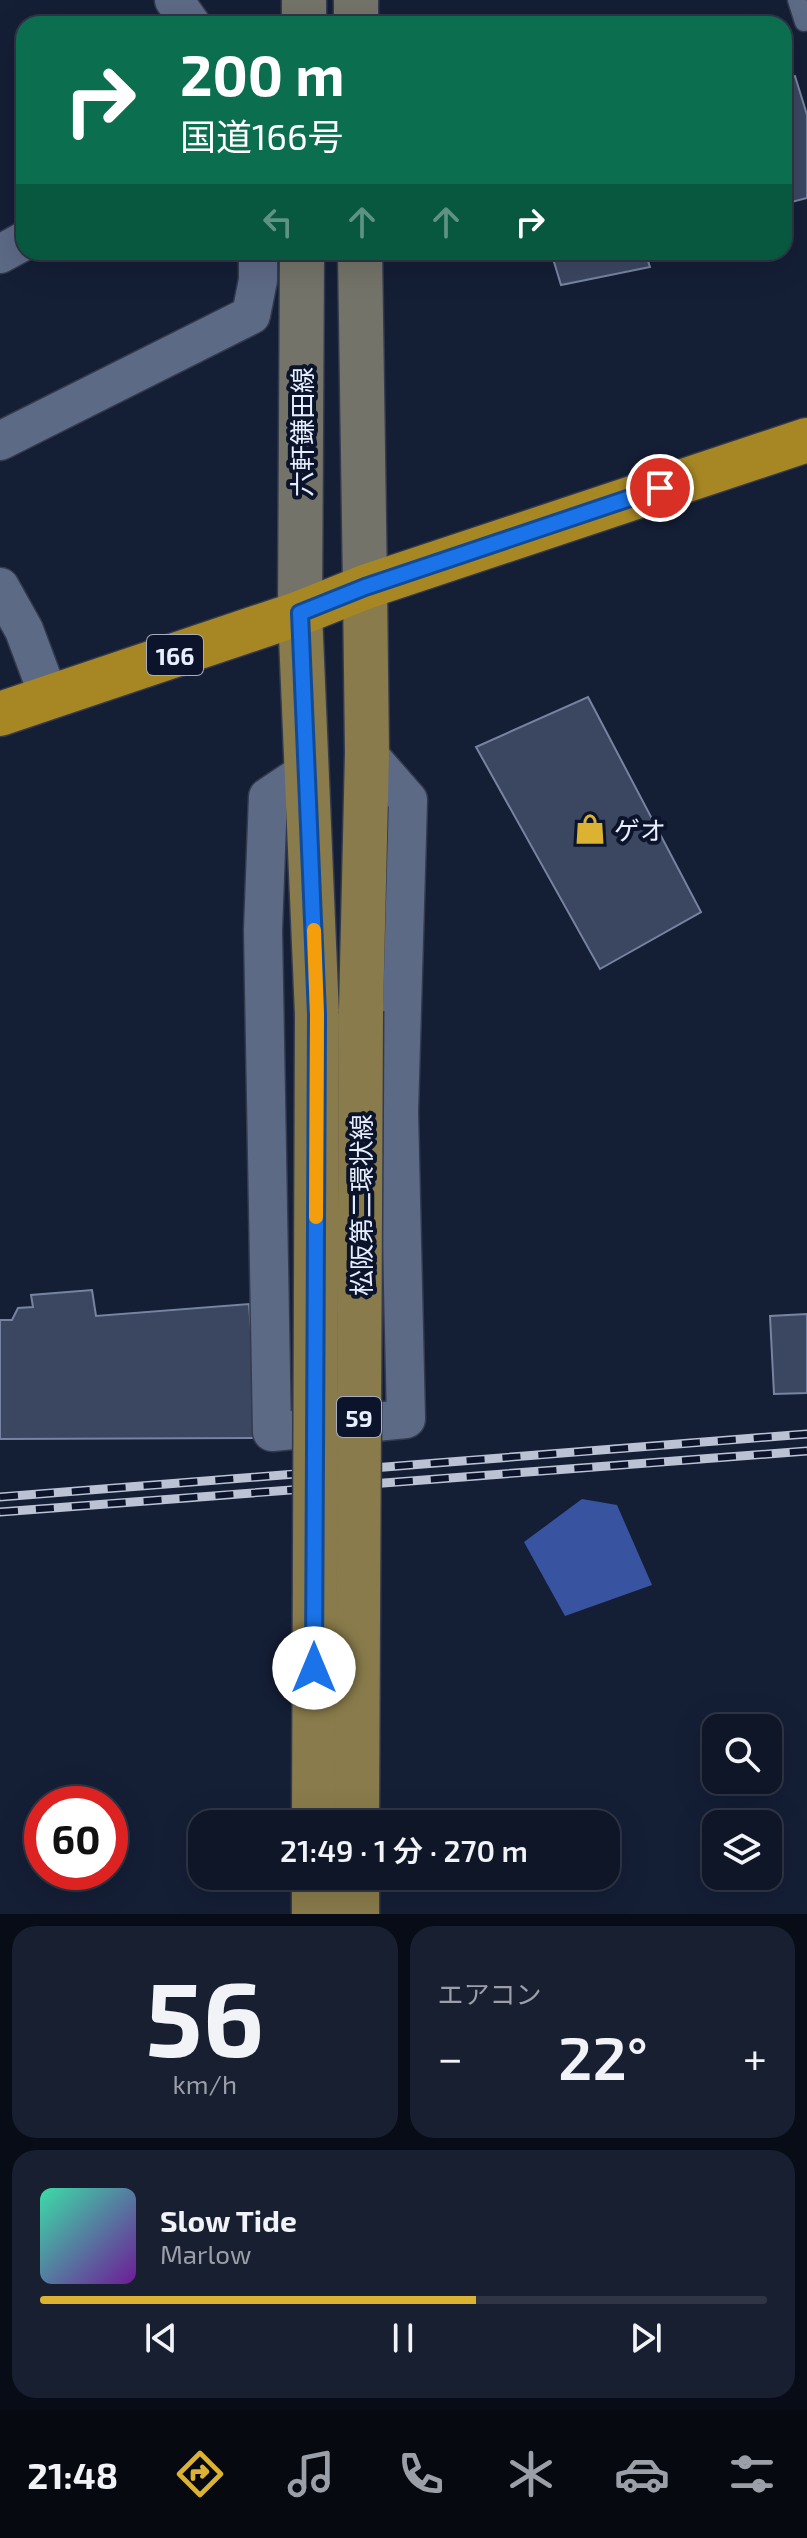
<!DOCTYPE html>
<html lang="ja">
<head>
<meta charset="utf-8">
<style>
	:root { --surface:#0f1628; --page:#181f30; --text:#f1f3f6; --muted:#9b9fa8; --line:#2f3545; --accent:#dcb233 }
	body { margin:0; font-family:"Exo 2","Noto Sans JP",sans-serif; background:var(--page); color:var(--text); height:100vh; display:flex; flex-direction:column; font-size:30px; white-space:nowrap }
	* { box-sizing:border-box; margin:0 }
	p { font-size:26px; color:var(--muted) }
	.icon { flex:none; width:44px; height:44px; fill:none; stroke:currentColor; stroke-width:2; stroke-linecap:round; stroke-linejoin:round }
	.map { position:relative; height:1914px; overflow:hidden }
	.side { display:flex; flex-direction:column; gap:12px; padding:12px; background:#080c16; flex:1 }
	.side>* { flex:none }
	.top-card { position:absolute; left:16px; top:16px; width:776px; height:244px; border-radius:24px; box-shadow:0 8px 32px #0002,0 0 0 2px var(--line); background:#0b6e4f; color:#fff; overflow:hidden }
	.fabs { position:absolute; left:702px; top:1714px; display:grid; gap:16px }
	.fabs a { display:grid; place-items:center; width:80px; height:80px; border-radius:16px; background:var(--surface); box-shadow:0 8px 32px #0002,0 0 0 2px var(--line); font-size:40px }
	.speed { position:absolute; left:24px; top:1786px; display:flex; gap:16px; font-size:40px; font-weight:700; text-align:center }
	.speed>* { display:grid; place-content:center; width:104px; height:104px; border-radius:50%; background:var(--surface); box-shadow:0 8px 32px #0002,0 0 0 2px var(--line); line-height:1 }
	.speed .limit { border:12px solid #d22; background:#fff; color:#111 }
	.pin { position:absolute; display:grid; place-items:center; width:68px; height:68px; color:#fff; margin:-34px; border:4px solid #fff; border-radius:50%; box-shadow:0 2px 8px #0007 }
	.me { position:absolute; width:88px; margin:-44px; rotate:0deg; stroke-linejoin:round; filter:drop-shadow(0 0 6px #0008) }
	.turn { display:flex; align-items:center; gap:28px; height:168px; padding:0 32px; font-size:36px }
	.turn .icon { width:104px; height:104px; stroke-width:2.5 }
	.turn b { display:block; font-size:56px; line-height:68px }
	.lanes { display:flex; align-items:center; height:76px; padding:0 32px; background:#0003; justify-content:center; gap:40px; direction:ltr }
	.lanes .off { opacity:.35 }
	.big { font-size:60px; font-weight:600; line-height:1.1 }
	.side .widget { flex:1; display:flex; flex-direction:column; justify-content:center; gap:12px; min-width:0; padding:0 28px; border-radius:24px; background:var(--page) }
	.side .dial { align-items:center; gap:0 }
	.dial b { font-size:104px; line-height:1 }
	.song { display:flex; align-items:center; gap:24px }
	.cover { width:96px; height:96px; border-radius:12px; background:linear-gradient(135deg,hsl(160 70% 55%),hsl(280 70% 35%)) }
	.played { height:8px; border-radius:4px; background:linear-gradient(90deg,var(--accent) 60%,var(--line) 60%) }
	.keys { display:flex; justify-content:space-around; direction:ltr }
	.heat { display:flex; justify-content:space-between; align-items:center; font-size:44px; direction:ltr }
	.side .tiles { flex:1; display:grid; gap:12px; grid-template-columns:1fr 1fr }
	.widget:last-child { grid-column:span 2 }
	.trip { position:absolute; left:188px; top:1810px; width:432px; height:80px; border-radius:24px; background:var(--surface); box-shadow:0 8px 32px #0002,0 0 0 2px var(--line); font-weight:600; line-height:80px; text-align:center }
	.dock { display:flex; height:128px; justify-content:space-around; align-items:center; background:#060910; color:var(--muted) }
	.dock .icon { width:56px; height:56px }
	.dock .on { color:var(--accent) }
	.dock b { font-size:36px; color:var(--text) }
	.map>svg:first-child { display:block }
</style>
</head>
<body>
<div class="map">
<svg width="807" height="1914" viewBox="0 0 807 1914">
	<rect width="100%" height="100%" fill="#141e35"/>
	<polygon fill="#3854a1" points="582,1499 617,1505 652,1585 565,1616 524,1542"/>
	<g fill="#3b4660" stroke="#7784a1" stroke-width="2">
		<polygon points="795,76 807,115 807,198 784,204 784,80"/>
		<polygon points="551,252 645,252 650,267 561,285"/>
		<polygon points="588,697 701,912 600,969 476,747"/>
		<polygon points="92,1290 96,1316 249,1304 259,1438 0,1439 0,1320 12,1320 18,1308 33,1307 31,1295"/>
		<polygon points="807,1314 807,1393 774,1394 770,1316"/>
	</g>
	<g fill="none" stroke-linecap="round" stroke-linejoin="round">
		<defs>
			<polyline id="lane" points="797,0 804,22"/>
			<g id="street">
				<polyline points="174,0 191,24"/>
				<polyline points="0,254 24,241"/>
				<polyline points="0,441 251,315 258,280 258,252"/>
				<polyline points="0,587 24,630 49,697"/>
				<polyline points="307,771 268,797 263,930 272,1432 406,1419 399,1112 408,800 367,753"/>
			</g>
			<g id="secondary">
				<polyline points="356,0 356,24"/>
				<polyline points="304,24 304,0"/>
				<polyline points="360,252 365,587"/>
				<polyline points="300,613 302,252"/>
			</g>
			<g id="primary">
				<polyline points="300,613 317,1015"/>
				<polyline points="361,1011 367,753 365,587"/>
				<polyline points="314,1914 314,1876"/>
				<polyline points="357,1914 357,1876"/>
			</g>
			<polyline id="highway" points="0,714 300,613 365,587 807,440"/>
		</defs>
		<use href="#lane" stroke="#343a4e" stroke-width="21"/>
		<use href="#street" stroke="#343a4e" stroke-width="41"/>
		<use href="#secondary" stroke="#343a4e" stroke-width="47"/>
		<use href="#primary" stroke="#343a4e" stroke-width="47"/>
		<use href="#highway" stroke="#343a4e" stroke-width="47"/>
		<use href="#lane" stroke="#5d6a86" stroke-width="18"/>
		<use href="#street" stroke="#5d6a86" stroke-width="38"/>
		<use href="#secondary" stroke="#737369" stroke-width="44"/>
		<use href="#primary" stroke="#897b4b" stroke-width="44"/>
		<use href="#highway" stroke="#a78724" stroke-width="44"/>
		<defs>
			<g id="rail">
				<polyline points="0,1497 807,1434"/>
				<polyline points="0,1512 807,1451"/>
			</g>
		</defs>
		<use href="#rail" stroke="#bac2d4" stroke-width="9"/>
		<use href="#rail" stroke="#0b142a" stroke-width="6" stroke-dasharray="18" stroke-linecap="butt"/>
		<defs>
			<g id="primary-bridge">
				<polyline points="314,1824 317,1015"/>
				<polyline points="357,1824 361,1011"/>
			</g>
		</defs>
		<use href="#primary-bridge" stroke="#343a4e" stroke-width="47" stroke-linecap="butt"/>
		<use href="#primary-bridge" stroke="#897b4b" stroke-width="44"/>
	</g>
	<g fill="none" stroke-linecap="round" stroke-linejoin="round">
		<defs>
			<polyline id="route" points="314,1668 317,1015 300,613 365,587 660,488"/>
		</defs>
		<use href="#route" stroke="#114b97" stroke-width="20"/>
		<use href="#route" stroke="#1a73e8" stroke-width="14"/>
		<polyline stroke="#f59e0b" stroke-width="14" points="314,930 317,1015 316,1217"/>
	</g>
	<defs>
		<symbol id="shop-bare" viewBox="-9 -9 18 18"><path d="M-5-2.5h2.3a2.7 3.5 0 0 1 5.4 0H5L5.5 6h-11ZM-1.5-2.5h3a1.5 2.3 0 0 0-3 0Z" fill="#dcb233" stroke="#0b142a" stroke-width="2.5" paint-order="stroke"/></symbol>
	</defs>
	<g fill-rule="evenodd">
		<use href="#shop-bare" x="568" y="807" width="44" height="44"/>
	</g>
	<g text-anchor="middle" dominant-baseline="central" stroke-width="8" stroke-linejoin="round" paint-order="stroke">
		<g fill="#0b142a" stroke="#a5adbf" stroke-width="2">
			<rect x="147" y="635" width="56" height="40" rx="6"/>
			<rect x="337" y="1397" width="44" height="40" rx="6"/>
		</g>
		<g font-size="24" font-weight="bold" fill="#e7eeff">
			<text x="175" y="655">166</text>
			<text x="359" y="1417">59</text>
		</g>
		<g font-size="26" fill="#e7eeff" stroke="#0b142a">
			<text transform="translate(301 432) rotate(-90)">六軒鎌田線</text>
			<text transform="translate(360 1205) rotate(-90)">松阪第二環状線</text>
		</g>
		<g font-size="26" fill="#e7eeff" stroke="#0b142a" text-anchor="start">
			<text x="614" y="829">ゲオ</text>
		</g>
	</g>
</svg>
<div class="fabs">
<a><svg class="icon" aria-label="search" viewBox="0 0 24 24"><circle cx="10" cy="10" r="6"/><path d="M15 15l6 6"/></svg></a>
<a><svg class="icon" aria-label="layers" viewBox="0 0 24 24"><path d="M12 4l9 5-9 5-9-5zM3 14l9 5 9-5"/></svg></a>
</div>
<div class="speed"><div class="limit">60</div></div>
<div class="pin" style="left:660px;top:488px;background:#d93025"><svg class="icon" aria-label="arrive" viewBox="0 0 24 24"><path d="M6 21V4h12l-3 4 3 4H6"/></svg></div>
<svg class="me" style="left:314px;top:1668px" viewBox="-20 -20 40 40"><circle r="19" fill="#fff"/><path d="M0-13L10 11 0 6-10 11z" fill="#1a73e8"/></svg>
<div class="trip">21:49 · 1 分 · 270 m</div>
<div class="top-card">
<div class="turn"><svg class="icon" aria-label="right" viewBox="0 0 24 24"><path d="M7 20v-9h11M14 6l5 5-5 5"/></svg><div><b>200 m</b>国道166号</div></div>
<div class="lanes"><svg class="icon off" aria-label="left" viewBox="0 0 24 24"><path d="M17 20v-9H6M10 6l-5 5 5 5"/></svg><svg class="icon off" aria-label="ahead" viewBox="0 0 24 24"><path d="M12 20V5M6 11l6-6 6 6"/></svg><svg class="icon off" aria-label="ahead" viewBox="0 0 24 24"><path d="M12 20V5M6 11l6-6 6 6"/></svg><svg class="icon" aria-label="right" viewBox="0 0 24 24"><path d="M7 20v-9h11M14 6l5 5-5 5"/></svg></div>
</div>
</div>
<section class="side">
<div class="tiles">
<div class="widget dial"><b>56</b><p>km/h</p></div>
<div class="widget"><p>エアコン</p>
<div class="heat"><a>−</a><b class="big">22°</b><a>+</a></div>
</div>
<div class="widget">
<div class="song"><i class="cover"></i><div><b>Slow Tide</b><p>Marlow</p></div></div>
<div class="played"></div>
<div class="keys"><svg class="icon" aria-label="previous" viewBox="0 0 24 24"><path d="M18 5L8 12l10 7zM5 5v14"/></svg><svg class="icon" aria-label="pause" viewBox="0 0 24 24"><path d="M8 5v14M16 5v14"/></svg><svg class="icon" aria-label="next" viewBox="0 0 24 24"><path d="M6 5l10 7-10 7zM19 5v14"/></svg></div>
</div>
</div>
</section>
<nav class="dock">
<b>21:48</b>
<svg class="icon on" aria-label="directions" viewBox="0 0 24 24"><path d="M12 3l9 9-9 9-9-9zM9 14v-3h6M13 9l2 2-2 2"/></svg>
<svg class="icon" aria-label="music" viewBox="0 0 24 24"><path d="M9 18V5l10-2v13"/><circle cx="6" cy="18" r="3"/><circle cx="16" cy="16" r="3"/></svg>
<svg class="icon" aria-label="phone" viewBox="0 0 24 24"><path d="M5 4h4l2 5-3 2q2 4 5 5l2-3 5 2v4C11 20 4 13 5 4z"/></svg>
<svg class="icon" aria-label="climate" viewBox="0 0 24 24"><path d="M12 3v18M4 7l16 10M4 17L20 7"/></svg>
<svg class="icon" aria-label="car" viewBox="0 0 24 24"><path d="M5 17H2v-5l4-1 3-4h7l3 4 3 1v5h-3M9 17h6M6 11h13"/><circle cx="7" cy="17" r="2"/><circle cx="17" cy="17" r="2"/></svg>
<svg class="icon" aria-label="filters" viewBox="0 0 24 24"><path d="M4 7h16M4 17h16"/><circle cx="9" cy="7" r="2"/><circle cx="15" cy="17" r="2"/></svg>
</nav>
</body>
</html>
